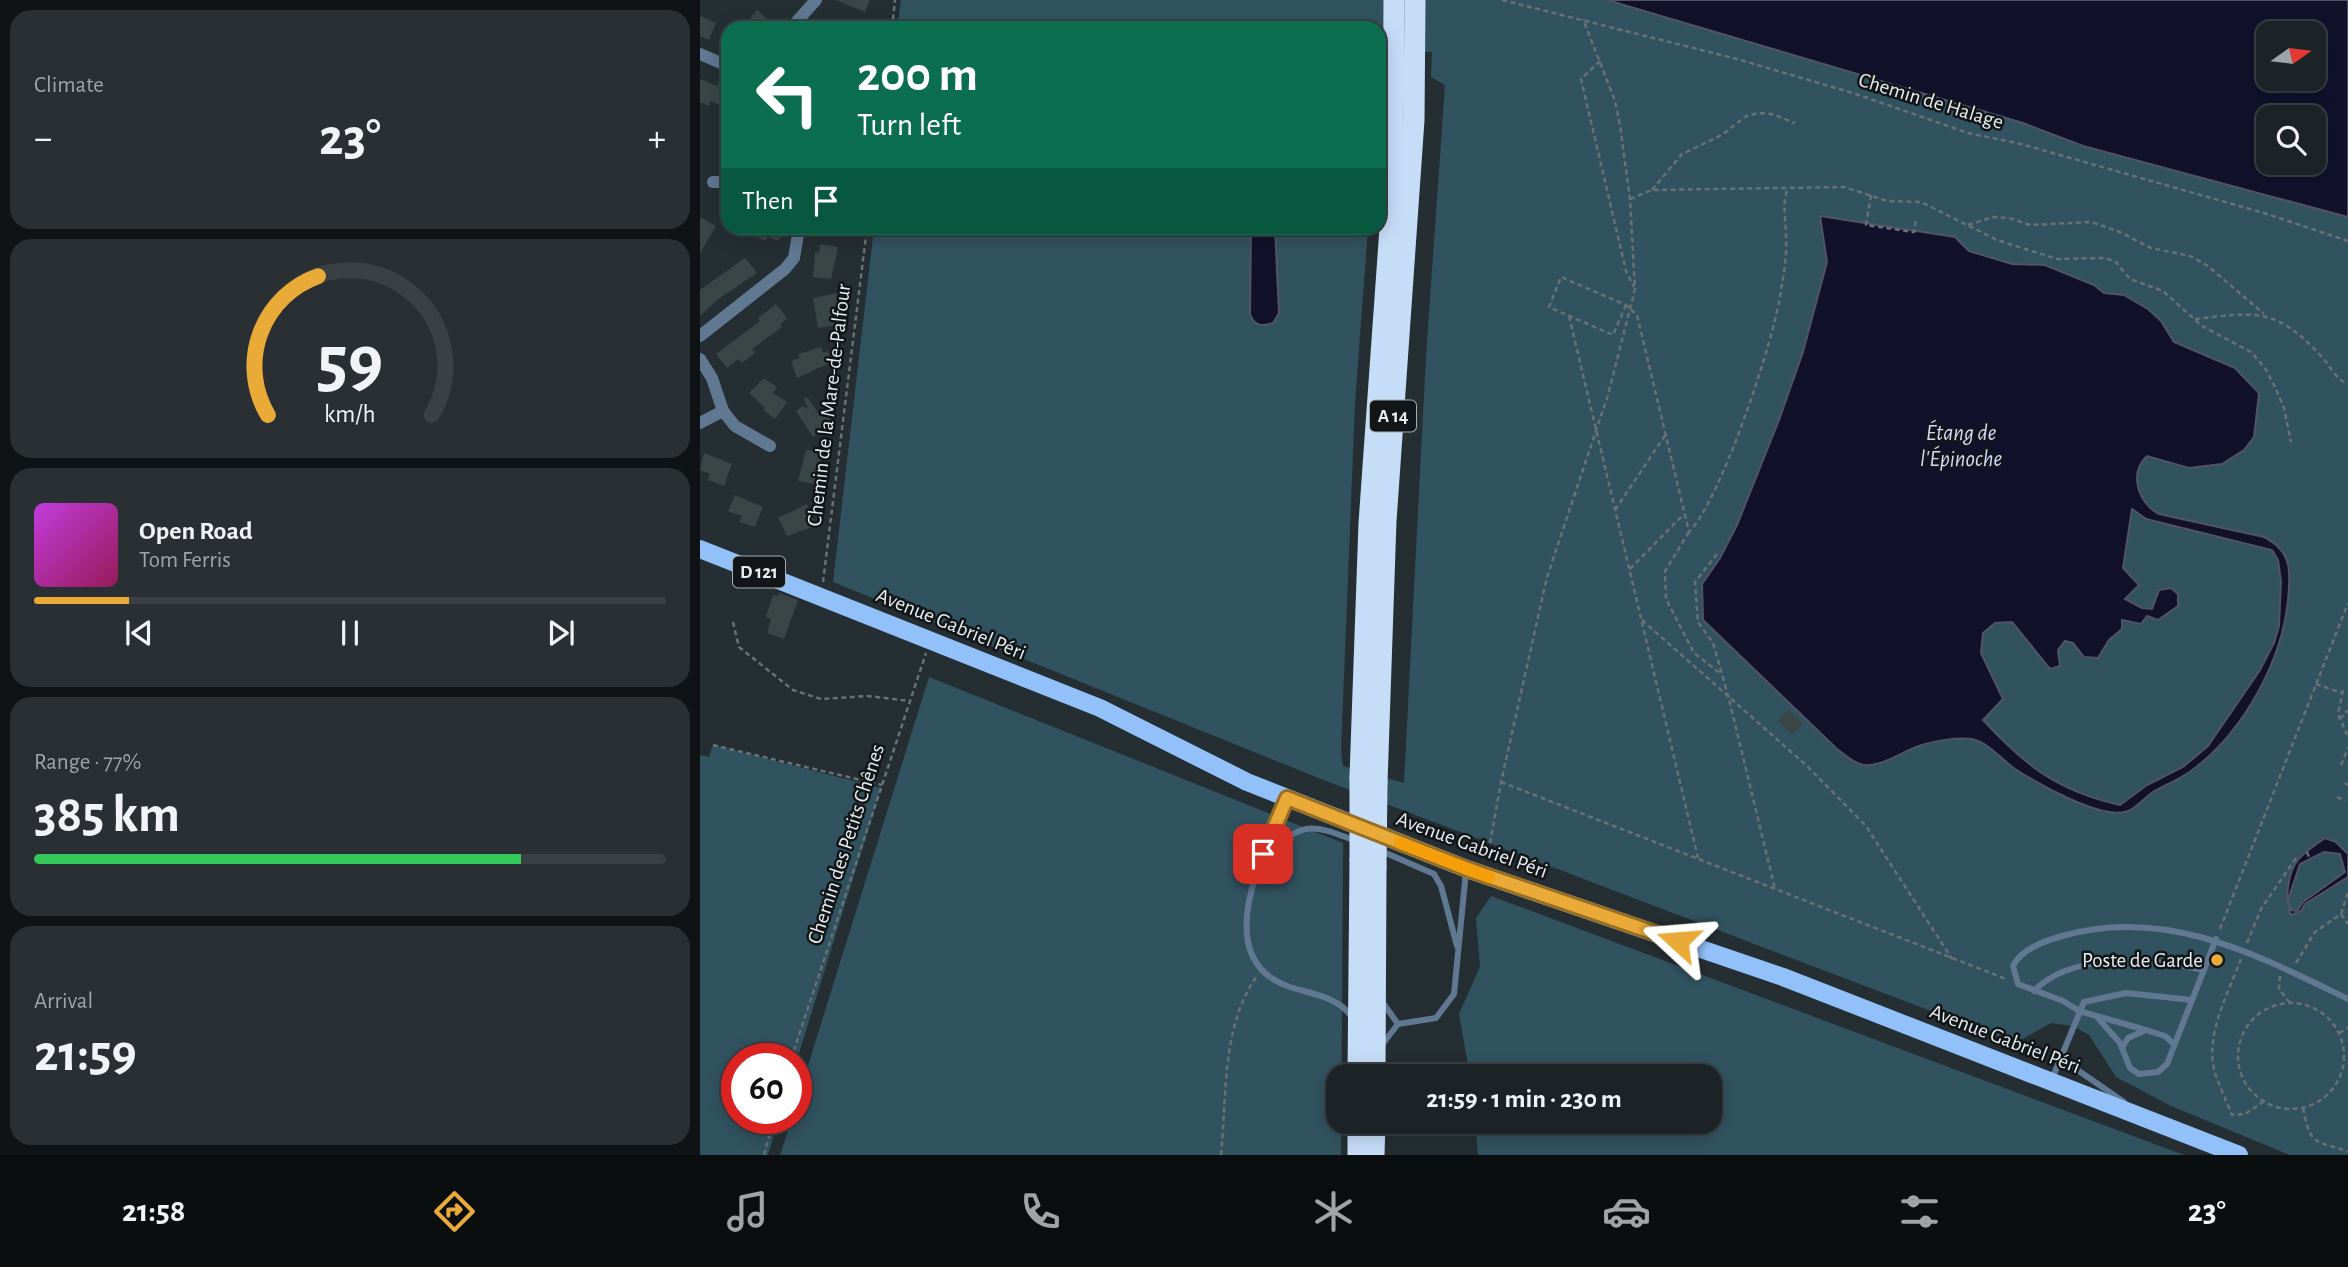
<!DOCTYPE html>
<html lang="en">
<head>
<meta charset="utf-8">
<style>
	:root { --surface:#1c2326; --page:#292f32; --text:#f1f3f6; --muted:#a0a4a7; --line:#3a4043; --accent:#e9aa38 }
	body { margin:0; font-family:"Alegreya Sans",sans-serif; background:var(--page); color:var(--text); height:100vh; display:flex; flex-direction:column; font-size:26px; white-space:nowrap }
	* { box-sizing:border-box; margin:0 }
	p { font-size:23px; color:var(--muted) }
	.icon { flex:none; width:38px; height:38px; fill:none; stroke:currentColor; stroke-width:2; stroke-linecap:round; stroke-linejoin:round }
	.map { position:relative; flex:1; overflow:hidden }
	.side { display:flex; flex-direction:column; gap:10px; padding:10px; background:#0f1315; width:700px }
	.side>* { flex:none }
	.banner { position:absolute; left:21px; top:21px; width:665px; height:214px; border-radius:21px; box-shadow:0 4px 18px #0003,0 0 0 2px var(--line); background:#0b6e4f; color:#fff; overflow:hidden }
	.needle { width:46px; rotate:76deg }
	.buttons { position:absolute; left:1556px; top:21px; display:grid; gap:14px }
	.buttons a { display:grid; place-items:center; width:70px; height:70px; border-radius:14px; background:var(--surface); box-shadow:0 4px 18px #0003,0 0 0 2px var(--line); font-size:35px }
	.speed { position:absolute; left:21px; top:1043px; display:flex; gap:14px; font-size:35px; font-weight:700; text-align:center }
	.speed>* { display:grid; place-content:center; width:91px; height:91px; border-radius:50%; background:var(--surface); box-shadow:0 4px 18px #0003,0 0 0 2px var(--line); line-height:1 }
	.speed .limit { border:10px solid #d22; background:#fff; color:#111 }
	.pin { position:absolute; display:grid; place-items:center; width:60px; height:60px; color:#fff; margin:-30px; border-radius:14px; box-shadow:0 4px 10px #0006 }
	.me { position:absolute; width:77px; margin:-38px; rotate:289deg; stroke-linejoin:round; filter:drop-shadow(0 0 5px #0008) }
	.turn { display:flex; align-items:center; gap:24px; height:147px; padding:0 21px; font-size:32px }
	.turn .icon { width:91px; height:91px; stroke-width:2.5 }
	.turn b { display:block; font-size:49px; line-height:60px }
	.then { display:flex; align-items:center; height:66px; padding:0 21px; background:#0003; gap:14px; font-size:26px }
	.big { font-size:52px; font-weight:600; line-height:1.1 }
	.side .tile { flex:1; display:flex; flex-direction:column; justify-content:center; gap:10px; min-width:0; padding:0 24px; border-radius:21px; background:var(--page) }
	.side .dial { align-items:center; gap:0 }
	.dial svg { height:182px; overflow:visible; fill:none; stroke:var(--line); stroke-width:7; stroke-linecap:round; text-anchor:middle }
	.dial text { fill:var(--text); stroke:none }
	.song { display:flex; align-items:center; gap:21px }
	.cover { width:84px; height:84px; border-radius:10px; background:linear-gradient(135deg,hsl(290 70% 55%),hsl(330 70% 35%)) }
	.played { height:7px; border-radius:4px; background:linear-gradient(90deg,var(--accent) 15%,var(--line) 15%) }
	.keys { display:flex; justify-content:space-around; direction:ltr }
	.heat { display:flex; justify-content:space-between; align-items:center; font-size:38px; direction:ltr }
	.charge { height:10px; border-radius:5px; background:linear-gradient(90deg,#34c759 77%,var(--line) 0) }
	.trip { position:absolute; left:626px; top:1064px; width:396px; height:70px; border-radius:21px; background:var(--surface); box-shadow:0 4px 18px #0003,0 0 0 2px var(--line); font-weight:600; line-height:70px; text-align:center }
	.tab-bar { display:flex; height:112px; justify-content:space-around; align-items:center; background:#0b0e0f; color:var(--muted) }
	.tab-bar .icon { width:49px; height:49px }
	.tab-bar .active { color:var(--accent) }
	.tab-bar b { font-size:32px; color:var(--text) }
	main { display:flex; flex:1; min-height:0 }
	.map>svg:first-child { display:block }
</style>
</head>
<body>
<main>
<section class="side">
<div class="tile"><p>Climate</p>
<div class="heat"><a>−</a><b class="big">23°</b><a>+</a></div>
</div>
<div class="tile dial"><svg viewBox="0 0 100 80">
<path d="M14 69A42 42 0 1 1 86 69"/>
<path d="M14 69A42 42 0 0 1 36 8" stroke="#e9aa38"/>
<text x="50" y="56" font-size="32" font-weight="700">59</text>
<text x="50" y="72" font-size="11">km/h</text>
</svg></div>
<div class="tile">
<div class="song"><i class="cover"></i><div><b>Open Road</b><p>Tom Ferris</p></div></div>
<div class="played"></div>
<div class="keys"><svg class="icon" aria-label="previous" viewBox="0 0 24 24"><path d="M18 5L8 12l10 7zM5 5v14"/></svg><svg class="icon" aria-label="pause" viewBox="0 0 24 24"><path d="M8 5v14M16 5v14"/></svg><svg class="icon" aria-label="next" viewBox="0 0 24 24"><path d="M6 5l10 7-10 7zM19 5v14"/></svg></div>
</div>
<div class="tile"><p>Range · 77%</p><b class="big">385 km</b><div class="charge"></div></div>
<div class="tile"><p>Arrival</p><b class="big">21:59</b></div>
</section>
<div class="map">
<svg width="1648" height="1155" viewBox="0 0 1648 1155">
	<rect width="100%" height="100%" fill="#252f33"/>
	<g fill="#315360">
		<polygon points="201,0 907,0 1323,123 1383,146 1648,217 1648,1155 1590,1155 1471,1106 1416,1077 1389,1035 1373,1026 1351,1023 1315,1043 626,781 133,582 174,228 668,228 655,403 641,751 643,766 704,783 726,356 745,85 731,77 732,52 679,50 679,28 197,28"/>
		<polygon points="229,677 643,843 641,1155 80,1155 92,1118 96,1118 96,1104"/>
		<polygon points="13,745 181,788 96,1063 96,1059 37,1059 37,1118 79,1118 68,1155 0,1155 0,755 9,757"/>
		<polygon points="791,896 1484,1155 778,1155 775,1122 1010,1122 1010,1076 770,1076 759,1014 780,967 776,918"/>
	</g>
	<g fill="#12112c" stroke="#525367" stroke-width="2" fill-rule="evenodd">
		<path d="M907,0H1648V217L1383,146L1323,123ZM1568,33H1614V79H1568ZM1614,117V163H1568V117Z"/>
		<path d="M1120,216L1255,237L1269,251L1312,264L1345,265L1394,285L1404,293L1424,295L1448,309L1461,321L1474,342L1535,368L1559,393L1554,437L1544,450L1522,464L1489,468L1447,456C1428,474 1439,504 1459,514L1564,537C1592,551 1591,571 1588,600C1582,661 1544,730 1495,768C1483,778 1467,784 1453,792C1445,797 1437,808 1428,811C1402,821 1337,783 1315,769C1301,759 1289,743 1272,739C1258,737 1232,741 1219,746C1203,751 1182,767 1164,765C1154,764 1145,755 1137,749L1003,620L1002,584L1020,558L1037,525L1079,420L1103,352L1127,262ZM1432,509L1446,519L1572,550L1578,560L1581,581L1579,626L1574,643L1560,670L1508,746L1483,767L1447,785L1420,805C1357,791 1326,766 1283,720L1303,699L1281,653L1283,633L1295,623L1312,622L1350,669L1360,666L1358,650L1365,641L1373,643L1384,657L1398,658L1409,640L1422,629V620L1441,624L1447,616L1458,620L1478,606V594L1471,588L1459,590L1452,609L1442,608L1425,599L1439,585L1423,568Z"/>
		<path d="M551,228H575L579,313L573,323C562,327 554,326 550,314Z"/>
		<path d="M1625,838L1636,842L1648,854V877L1605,904L1601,911L1591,915C1584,901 1588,871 1598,860C1604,852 1617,844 1625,838ZM1624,852L1640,854L1645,872L1603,902L1597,911L1591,910L1588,900L1600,864Z"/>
	</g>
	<g fill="#3a4646">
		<polygon points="136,0 170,0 165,12"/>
		<polygon points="57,10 77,28 53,28 46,23"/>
		<polygon points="0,16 16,23 9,40 0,36"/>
		<polygon points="0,79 17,86 18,82 28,86 28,102 25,101 23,106 10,101 9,106 0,102"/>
		<polygon points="0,217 16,226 0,253"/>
		<polygon points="50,228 85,228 78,241 68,236 66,241 54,236 56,231"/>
		<polygon points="120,244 138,247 131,279 113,277 115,252 119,253"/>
		<polygon points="45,258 57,273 17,300 0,316 0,290"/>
		<polygon points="137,293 140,309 134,310 136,325 118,328 113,298"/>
		<polygon points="76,304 87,318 80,324 82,327 52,349 55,353 42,363 39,359 27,368 16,354 60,321 58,318"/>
		<polygon points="121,347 123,353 128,351 132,362 97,378 91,361 100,358 98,354"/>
		<polygon points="64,378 77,387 73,393 87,402 75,419 63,410 65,408 49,393"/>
		<polygon points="107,397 119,414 124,410 133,423 113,437 96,411 103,406 108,409 104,399"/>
		<polygon points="106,450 124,452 116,484 98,481"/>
		<polygon points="4,453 32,464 24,486 8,480 10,474 0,470"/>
		<polygon points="35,495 63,507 55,527 39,522 42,516 28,511"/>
		<polygon points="107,504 116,526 87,536 78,518"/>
		<polygon points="79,593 98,600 84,639 67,633 71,619 66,617 73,595 78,596"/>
		<polygon points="1089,710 1103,724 1092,735 1078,721"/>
	</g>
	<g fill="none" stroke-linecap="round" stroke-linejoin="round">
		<g stroke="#687174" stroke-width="2.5" stroke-dasharray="5 3.5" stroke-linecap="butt">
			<polyline points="802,0 1037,59 1156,94 1268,133 1321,144 1564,213 1648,241"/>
			<polyline points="192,28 195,0"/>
			<polyline points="900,61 881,79 926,271 934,287"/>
			<polyline points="952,190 982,154 1022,135 1046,116 1059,113 1072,114 1095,123"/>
			<polyline points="1171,195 1166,225 1214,232 1216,220"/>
			<polyline points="930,199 952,190 1144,187 1187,201 1221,202 1297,240 1357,259 1404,258 1415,261 1430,279 1463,291 1502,326 1551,352 1565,368 1574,385 1584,408 1591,442"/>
			<polyline points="1268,225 1293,217 1309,218 1330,225 1391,222 1420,232 1451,248 1490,256 1508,266 1564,314"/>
			<path d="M926,305L913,335L849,307L861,277L926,305L937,315L989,532C1021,500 1075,338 1081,290C1084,273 1087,254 1086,237C1086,220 1082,206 1087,190"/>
			<polyline points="869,316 998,858"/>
			<path d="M1495,319C1557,312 1576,307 1622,357C1631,367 1635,379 1648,384"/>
			<polyline points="915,510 966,434"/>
			<polyline points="989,532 965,571 966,599 994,653 1021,674"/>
			<polyline points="1017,554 995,582 998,622 1013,643 1029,699 1075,889"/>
			<polyline points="930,569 984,514"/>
			<polyline points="123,582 167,228"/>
			<polyline points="942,620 1106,765 1166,826 1252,959"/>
			<polyline points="33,622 39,647 93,690 121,699 168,696 210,701"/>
			<polyline points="1616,684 1642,693"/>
			<polyline points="1643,690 1638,714 1648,737"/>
			<polyline points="1640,719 1648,710"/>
			<polyline points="13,745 182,785"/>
			<polyline points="1641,765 1648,748"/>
			<polyline points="801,782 1306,979"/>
			<polyline points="1645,783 1648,785"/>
			<polyline points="1637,797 1645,801"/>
			<polyline points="1607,852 1609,857"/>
			<polyline points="787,860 801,782 847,577 908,395 935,289 930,199 920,125 915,101 883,19"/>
			<polyline points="1641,914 1648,924"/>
			<polyline points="1520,929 1648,603"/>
			<polyline points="1547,943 1561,909 1596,858"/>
			<path d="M1541,959C1528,994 1506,1032 1514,1069C1518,1084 1526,1100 1532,1115L1545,1114L1563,1102"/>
			<polyline points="1596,963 1615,932 1641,914 1648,892"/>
			<polyline points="1580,976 1579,989 1590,1003"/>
			<circle cx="1591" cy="1056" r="53"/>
			<polyline points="1639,1033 1648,1028"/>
			<polyline points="91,1059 226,653"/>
			<path d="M1603,1108C1611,1150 1617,1139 1648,1152"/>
			<polyline points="64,1155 74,1118"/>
			<path d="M521,1155C527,1096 521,1026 557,976"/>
		</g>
		<g stroke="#617893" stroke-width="6">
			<path d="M586,800C563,854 508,960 590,987C612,994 638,997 651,1016"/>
			<polyline points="679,850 734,874 741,886 757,946"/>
			<path d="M565,853C607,822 608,823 656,841"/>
			<path d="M1334,991C1372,951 1456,959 1504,970"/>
			<polyline points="683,1003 698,1024"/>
			<polyline points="1398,1018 1420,1043 1430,1068 1439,1074 1458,1072 1467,1064 1516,939"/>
			<path d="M1446,1030L1379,1011L1363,1001L1318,984L1313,966C1321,949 1345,941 1362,936C1466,906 1557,955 1648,999"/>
			<polyline points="681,1046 698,1024 736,1018 754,994 766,871"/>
			<polyline points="1422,1048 1428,1038 1446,1030 1465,1036 1474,1044"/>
			<polyline points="1360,1058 1424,1102"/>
			<polyline points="1352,1079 1384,1002 1426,993 1492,1000"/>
		</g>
		<g stroke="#617893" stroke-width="12">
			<polyline points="91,28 116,0"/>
			<polyline points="0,54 28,66"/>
			<polyline points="13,182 28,182"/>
			<polyline points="0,336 85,269 94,258 99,228"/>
			<polyline points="0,359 12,378 23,411"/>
			<polyline points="0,423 23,411 35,426 70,446"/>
		</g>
		<polyline stroke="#92c1fa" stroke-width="18" points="0,549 400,708 547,782 767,869 1083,977 1539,1155"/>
		<g stroke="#c6ddf8" stroke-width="21">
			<polyline points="660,777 669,523 693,186 694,0"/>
			<polyline points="677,783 686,521 714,120 715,0"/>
			<polyline points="658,1076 660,860"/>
			<polyline points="675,1076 676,867"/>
			<polyline points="658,1155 658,1122"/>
			<polyline points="674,1155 675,1122"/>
		</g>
		<g stroke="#c6ddf8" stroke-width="21">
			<polyline points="660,860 660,777"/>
			<polyline points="676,867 677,783"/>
		</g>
	</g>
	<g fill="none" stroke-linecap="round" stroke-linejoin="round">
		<defs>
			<polyline id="route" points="563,854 587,798 767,869 978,941"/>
		</defs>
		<use href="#route" stroke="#976e24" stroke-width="18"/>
		<use href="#route" stroke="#e9aa38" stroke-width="12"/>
		<polyline stroke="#f59e0b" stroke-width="12" points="700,843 789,877"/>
	</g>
	<circle fill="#e9aa38" stroke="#121618" stroke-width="2.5" cx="1517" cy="960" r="7"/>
	<g text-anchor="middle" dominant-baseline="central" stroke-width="5" stroke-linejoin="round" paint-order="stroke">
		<g fill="#121618" stroke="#a7acaf" stroke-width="2">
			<rect x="670" y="400.5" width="46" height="31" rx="5"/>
			<rect x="33" y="556.5" width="52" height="31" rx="5"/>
		</g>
		<g font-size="19" font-weight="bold" fill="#e7edf0">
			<text x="693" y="416">A 14</text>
			<text x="59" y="572">D 121</text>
		</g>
		<g font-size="21" fill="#e7edf0" stroke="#121618">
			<text transform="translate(1231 101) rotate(17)">Chemin de Halage</text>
			<text transform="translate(129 405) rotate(-83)">Chemin de la Mare-de-Palfour</text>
			<text transform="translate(251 624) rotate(22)">Avenue Gabriel Péri</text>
			<text transform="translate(146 844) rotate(-72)">Chemin des Petits Chênes</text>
			<text transform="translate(772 845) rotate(20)">Avenue Gabriel Péri</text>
			<text transform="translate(1305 1039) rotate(21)">Avenue Gabriel Péri</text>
		</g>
		<g font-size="21" fill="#e7edf0" stroke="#121618" text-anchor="end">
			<text x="1503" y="960">Poste de Garde</text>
		</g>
		<g font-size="23" font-style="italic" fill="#d4d6fa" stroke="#121618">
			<text x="1261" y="433">Étang de<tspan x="1261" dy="26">l'Épinoche</tspan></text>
		</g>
	</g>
</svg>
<div class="buttons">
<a><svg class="needle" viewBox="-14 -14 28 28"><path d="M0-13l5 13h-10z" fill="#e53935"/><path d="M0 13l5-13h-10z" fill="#a0a4a7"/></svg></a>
<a><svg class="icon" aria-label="search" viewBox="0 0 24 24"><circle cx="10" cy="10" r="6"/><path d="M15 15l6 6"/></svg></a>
</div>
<div class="speed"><div class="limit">60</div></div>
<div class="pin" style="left:563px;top:854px;background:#d93025"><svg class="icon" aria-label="arrive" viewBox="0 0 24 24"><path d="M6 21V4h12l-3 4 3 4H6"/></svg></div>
<svg class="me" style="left:978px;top:941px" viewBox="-20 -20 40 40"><path d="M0-17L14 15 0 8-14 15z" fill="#e9aa38" stroke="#fff" stroke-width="4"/></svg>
<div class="trip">21:59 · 1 min · 230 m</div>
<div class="banner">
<div class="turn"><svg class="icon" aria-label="left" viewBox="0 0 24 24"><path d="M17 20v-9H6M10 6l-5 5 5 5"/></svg><div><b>200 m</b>Turn left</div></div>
<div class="then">Then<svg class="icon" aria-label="arrive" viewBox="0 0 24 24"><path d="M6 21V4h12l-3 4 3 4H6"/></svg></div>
</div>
</div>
</main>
<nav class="tab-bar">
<b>21:58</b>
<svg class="icon active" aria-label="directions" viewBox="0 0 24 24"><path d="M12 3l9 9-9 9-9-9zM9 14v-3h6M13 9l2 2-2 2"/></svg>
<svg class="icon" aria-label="music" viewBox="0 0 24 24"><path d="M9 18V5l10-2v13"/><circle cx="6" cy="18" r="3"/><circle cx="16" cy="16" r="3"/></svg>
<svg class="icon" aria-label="phone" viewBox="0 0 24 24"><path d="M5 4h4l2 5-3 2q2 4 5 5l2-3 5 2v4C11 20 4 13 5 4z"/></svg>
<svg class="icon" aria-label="climate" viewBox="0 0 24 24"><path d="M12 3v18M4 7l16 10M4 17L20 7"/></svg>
<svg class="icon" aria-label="car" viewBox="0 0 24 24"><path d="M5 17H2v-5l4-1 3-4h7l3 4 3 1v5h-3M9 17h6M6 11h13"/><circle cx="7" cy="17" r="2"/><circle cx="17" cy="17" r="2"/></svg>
<svg class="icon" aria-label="filters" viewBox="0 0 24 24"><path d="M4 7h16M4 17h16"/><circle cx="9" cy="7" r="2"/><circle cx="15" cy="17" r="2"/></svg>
<b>23°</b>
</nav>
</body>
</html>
